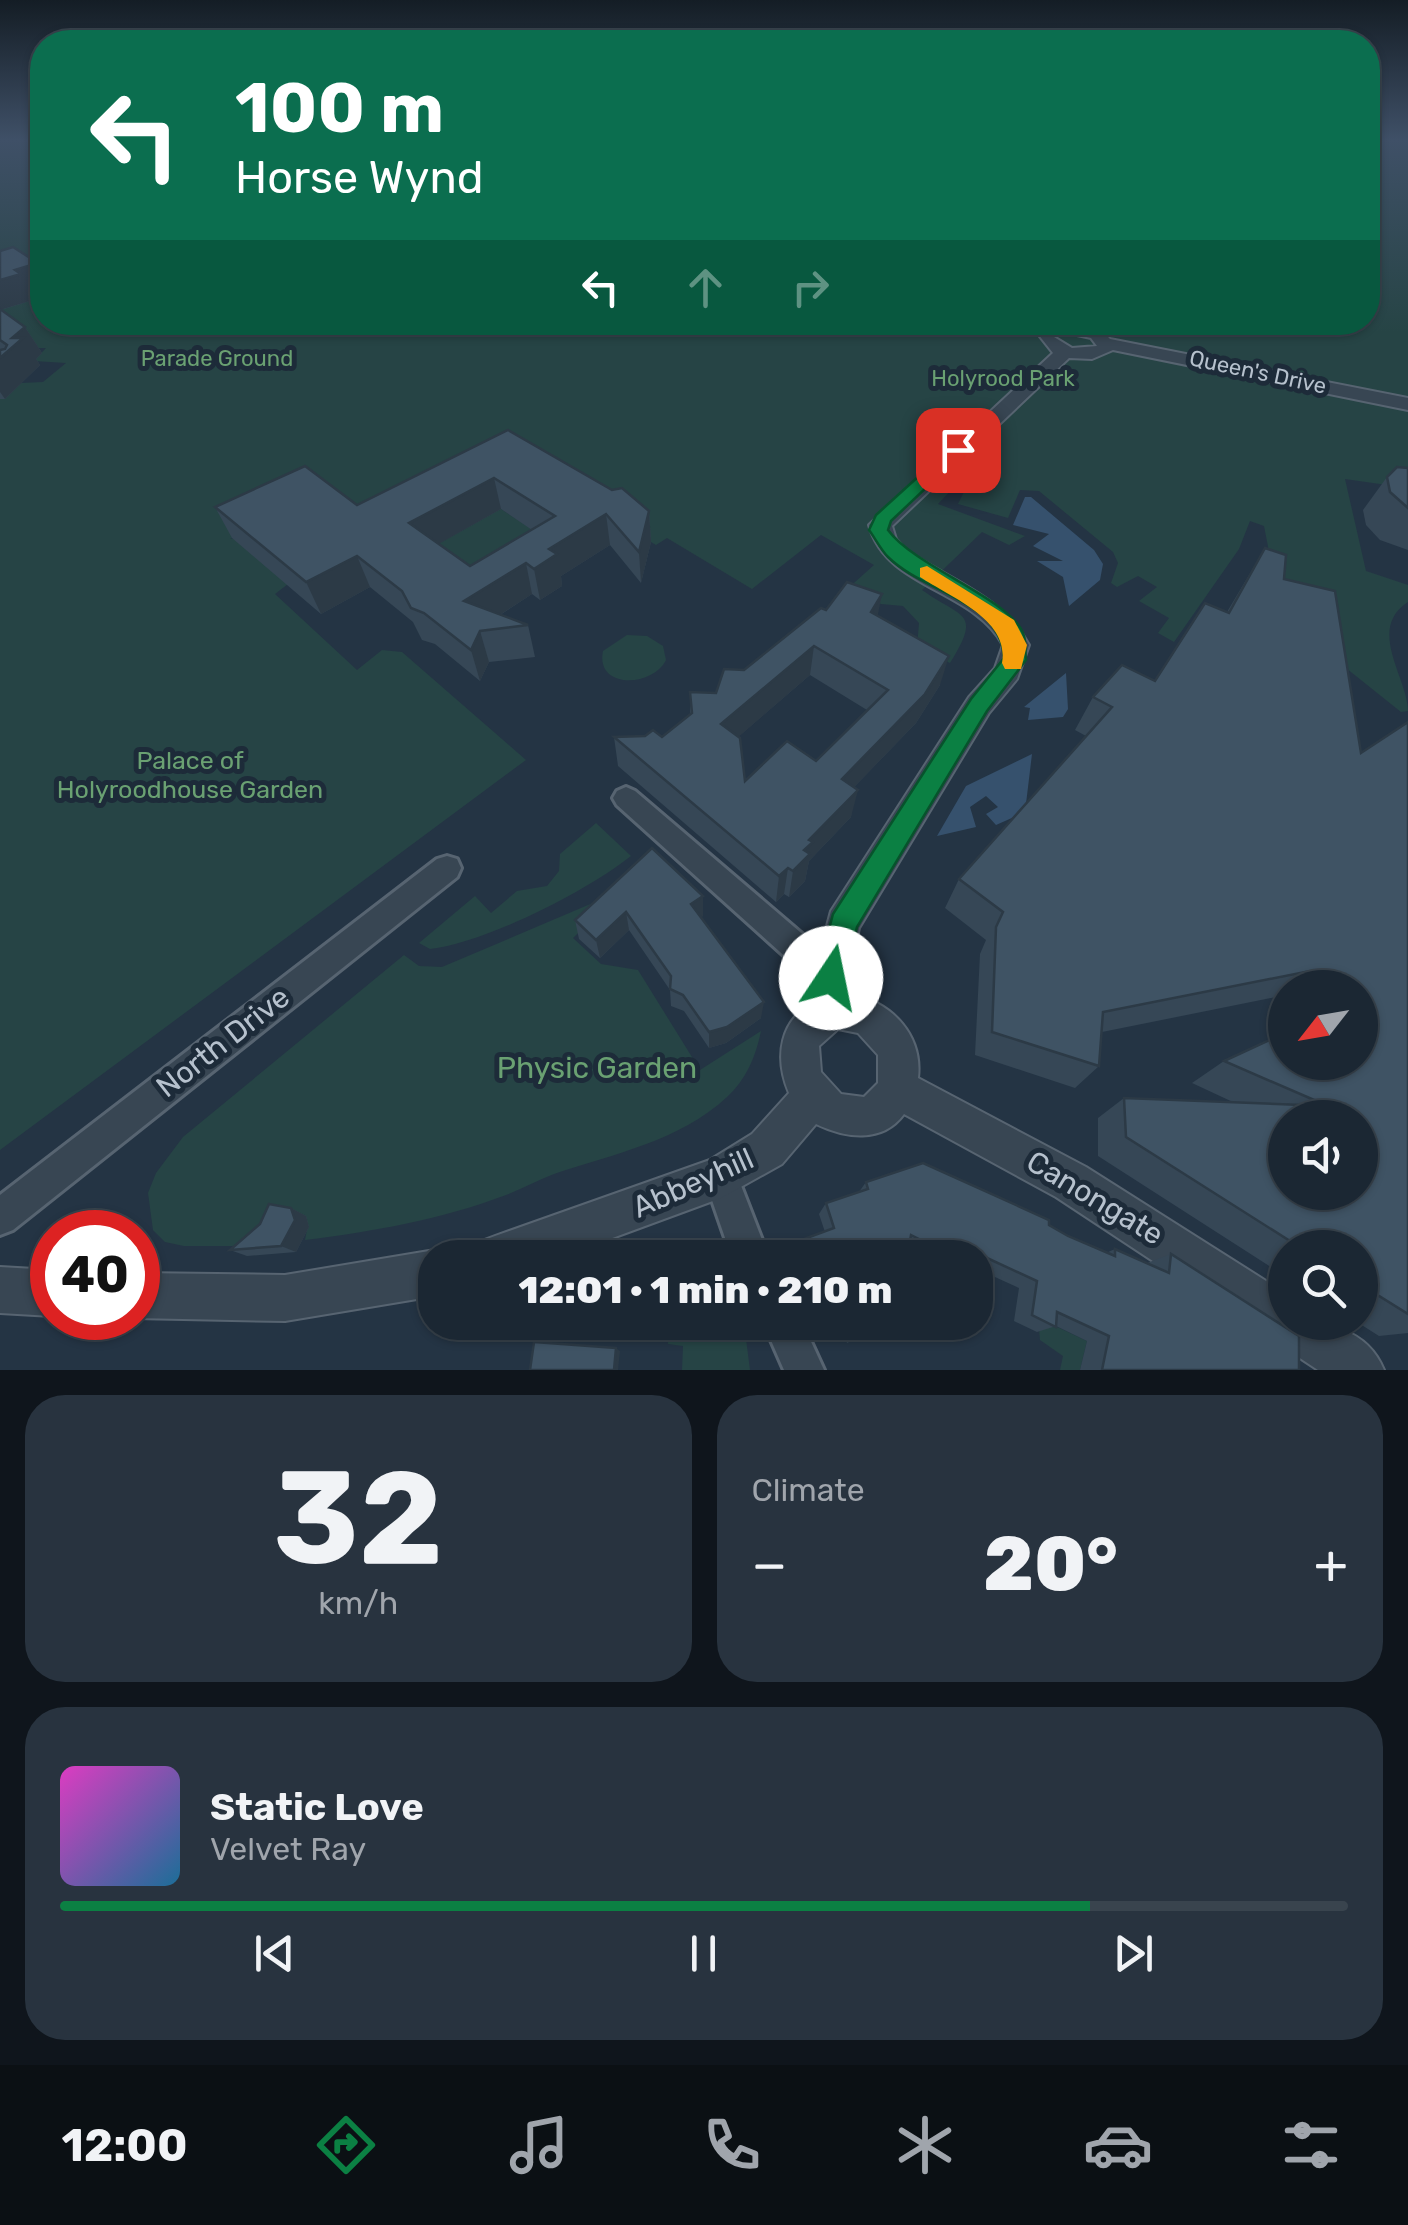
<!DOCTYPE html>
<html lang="en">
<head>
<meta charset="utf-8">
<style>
	:root { --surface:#1b2733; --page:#28333f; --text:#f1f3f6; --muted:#a0a5ac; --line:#39444e; --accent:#0b8043 }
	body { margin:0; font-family:Rubik,sans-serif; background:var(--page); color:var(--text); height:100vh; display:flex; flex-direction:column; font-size:38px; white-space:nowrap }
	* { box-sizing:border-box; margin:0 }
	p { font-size:32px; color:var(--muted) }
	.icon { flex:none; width:55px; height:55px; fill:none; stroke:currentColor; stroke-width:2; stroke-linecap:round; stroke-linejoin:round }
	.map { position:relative; height:1370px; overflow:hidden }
	.drawer { display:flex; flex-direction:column; gap:25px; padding:25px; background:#0f151c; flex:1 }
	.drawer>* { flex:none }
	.guide { position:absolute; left:30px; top:30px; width:1350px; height:305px; border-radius:40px; box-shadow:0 2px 8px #0004,0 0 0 2px var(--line); background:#0b6e4f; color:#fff; overflow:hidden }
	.needle { width:65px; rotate:239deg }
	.fabs { position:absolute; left:1268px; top:970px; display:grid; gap:20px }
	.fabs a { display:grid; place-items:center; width:110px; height:110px; border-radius:50%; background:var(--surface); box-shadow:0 2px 8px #0004,0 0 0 2px var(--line); font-size:50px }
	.speed { position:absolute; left:30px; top:1210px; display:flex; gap:20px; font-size:50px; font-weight:700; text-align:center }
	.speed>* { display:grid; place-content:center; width:130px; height:130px; border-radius:50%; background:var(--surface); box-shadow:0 2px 8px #0004,0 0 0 2px var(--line); line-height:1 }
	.speed .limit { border:15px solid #d22; background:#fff; color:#111 }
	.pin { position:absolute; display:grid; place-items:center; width:85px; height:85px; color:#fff; margin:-42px; border-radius:20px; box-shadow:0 5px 15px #0006 }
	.me { position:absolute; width:110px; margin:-55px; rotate:11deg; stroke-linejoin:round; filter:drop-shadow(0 0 8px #0008) }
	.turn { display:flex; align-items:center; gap:35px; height:210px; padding:0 40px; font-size:45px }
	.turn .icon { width:130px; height:130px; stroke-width:2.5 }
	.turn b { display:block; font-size:70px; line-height:85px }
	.lanes { display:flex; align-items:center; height:95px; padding:0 40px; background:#0003; justify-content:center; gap:50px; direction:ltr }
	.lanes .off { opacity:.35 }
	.big { font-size:75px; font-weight:800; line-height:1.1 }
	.drawer .card { flex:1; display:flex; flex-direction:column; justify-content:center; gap:15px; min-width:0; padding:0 35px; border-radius:40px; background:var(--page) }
	.drawer .dial { align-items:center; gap:0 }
	.dial b { font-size:130px; line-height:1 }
	.song { display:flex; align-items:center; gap:30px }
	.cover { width:120px; height:120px; border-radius:15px; background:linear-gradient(135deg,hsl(310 70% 55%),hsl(200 70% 35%)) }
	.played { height:10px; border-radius:5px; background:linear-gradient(90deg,var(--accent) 80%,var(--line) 80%) }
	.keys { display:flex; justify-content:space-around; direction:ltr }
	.heat { display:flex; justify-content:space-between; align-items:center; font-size:55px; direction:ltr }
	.drawer .tiles { flex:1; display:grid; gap:25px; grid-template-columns:1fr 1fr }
	.card:last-child { grid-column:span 2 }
	.trip { position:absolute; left:418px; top:1240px; width:575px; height:100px; border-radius:40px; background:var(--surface); box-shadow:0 2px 8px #0004,0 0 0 2px var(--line); font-weight:800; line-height:100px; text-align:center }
	.menu { display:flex; height:160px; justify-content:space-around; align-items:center; background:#0b1014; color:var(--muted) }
	.menu .icon { width:70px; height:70px }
	.menu .on { color:var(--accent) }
	.menu b { font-size:45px; color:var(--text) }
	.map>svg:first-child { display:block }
</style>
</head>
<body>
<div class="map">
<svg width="1408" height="1370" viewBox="0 0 1408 1370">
	<rect width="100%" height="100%" fill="#243444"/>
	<g fill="#264445">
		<path d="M0,140H42V322H1368V140H1408V488L1345,479L1366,571L1408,585V602C1366,629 1408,678 1408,711L1401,712L1282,617L1264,526L1250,521L1239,549L1174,642L1158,633L1169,618L1139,601L1157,587L1138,576L1117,587L1111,583L1118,563L1113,552L1039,491L1020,490L1008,518L958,504L966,488L956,485L938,504L1025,536L1009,545L982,532L922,590C963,619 982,611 950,663L917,647L919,623L903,606L881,604L845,591L874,565L821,535L752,589L667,538L656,545L514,460L354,544L327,493L230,539L244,537L288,584L275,594L357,670L382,650L402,652L526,760L0,1150V399L21,383L43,382L66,363L34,361L46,348L0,349Z"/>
		<polygon points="498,507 560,548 479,598 416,553"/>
		<path d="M627,635L647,636L663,646L666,660C652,688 595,689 603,651Z"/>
		<path d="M596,823L631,856C587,891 485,943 430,949L419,943L475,896L491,913L517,891L547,886L559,871L560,854Z"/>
		<path d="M621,891L573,938L601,964L638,970L700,1070L761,1031C756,1056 746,1080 727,1097C680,1141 613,1154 554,1174C538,1180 522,1189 506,1195C443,1219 371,1232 305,1240L308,1224L263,1246H184L165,1242L153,1230L148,1193L156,1173L183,1137L404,955L419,966L442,967Z"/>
		<polygon points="1038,1318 1087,1341 1080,1370 1060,1370 1063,1356 1040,1340"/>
		<polygon points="669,1323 744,1323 750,1370 682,1370 683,1346 668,1344"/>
	</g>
	<g fill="#36516d">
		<polygon points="1025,497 1031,497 1094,550 1103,564 1100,580 1069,606 1063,577 1037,561 1063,561 1033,546 1049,534 1013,525"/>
		<polygon points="1066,673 1068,709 1063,717 1028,720 1030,708 1024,707"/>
		<polygon points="1032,754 1025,812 996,825 986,814 998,807 986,796 970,807 976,827 937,836 966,786"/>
	</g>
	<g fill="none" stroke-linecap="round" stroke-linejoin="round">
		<defs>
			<g id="minor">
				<polygon points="626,787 635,791 842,968 846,978 842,988 831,993 820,988 617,805 613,798 617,791"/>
				<polygon points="447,856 457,859 461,868 457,877 13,1230 0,1235 0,1195 437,859"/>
				<polygon points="721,1160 733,1165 769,1258 732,1258 704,1177 709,1165"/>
				<polygon points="763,1322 802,1322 824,1370 784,1370"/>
			</g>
			<g id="tertiary">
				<path d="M1015,322C1040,322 1093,318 1110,339L1408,398V410L1113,350L1092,359L1069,358L892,526L896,539L907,551C952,581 1002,596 1029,645L1017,679L989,713L859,928L849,978L853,995C893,1003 923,1036 918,1078L1086,1167L1285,1293V1322C1326,1322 1367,1328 1384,1370H1318L1056,1197L904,1114C882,1144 845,1138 816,1124L782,1164L721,1198L558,1258H473L479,1242L495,1236L710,1160L752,1134L789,1093C774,1057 779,1019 817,1000L813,978L831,911L969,697L995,668L1003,645C973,589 886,589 869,525L1053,353L1038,334ZM1063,332L1091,338L1097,346L1072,348L1054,337ZM838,1029L858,1033L878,1055V1083L864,1097L841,1094L821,1072L819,1046Z"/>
				<polygon points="435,1250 451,1258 435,1258 435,1296 285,1321 134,1318 138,1273 285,1275"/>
				<polygon points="0,1267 52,1270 52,1316 0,1313"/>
			</g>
		</defs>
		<use href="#minor" stroke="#576471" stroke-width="6"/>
		<use href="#tertiary" stroke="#576471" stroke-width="4"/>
		<use href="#minor" fill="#384653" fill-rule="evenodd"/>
		<use href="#tertiary" fill="#384653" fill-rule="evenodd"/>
	</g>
	<g fill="#364756" fill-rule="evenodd">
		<polygon points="0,251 38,263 42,272 42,291 33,294 36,299 1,310 25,327 42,353 36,359 40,365 5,399 0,399"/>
		<path d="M508,430L649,511L651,542L641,583L610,545L561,576L562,586L540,600L532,594L500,615L528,625L535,657L489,662L480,681L435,644L422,640L413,622L370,587L321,614L232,538L215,507L357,505ZM501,509L532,530L470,566L438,544Z"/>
		<polygon points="1408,468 1408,550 1380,540 1366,525 1363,510 1387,477"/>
		<polygon points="1265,548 1284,579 1335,591 1408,1314 1408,1333 1379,1336 1357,1322 1360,1322 1360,1248 1285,1248 1285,1276 1098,1156 1098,1118 1124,1098 1235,1103 1192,1083 1224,1061 1360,1062 1360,988 1285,988 1285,1005 1276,997 1102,1032 1099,1066 1075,1088 975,1055 980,954 986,940 945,908 959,879 1086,736 1075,730 1093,697 1155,681 1227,612"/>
		<path d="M826,610L877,616L940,685L916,723L854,787L851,817L809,861L805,881L789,897L784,894L776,902L618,766L614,737H662L690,714V692L716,693L744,670ZM810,675L867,710L816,761L745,781L738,737Z"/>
		<polygon points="703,896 703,916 701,917 761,1018 726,1043 709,1048 684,1011 671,1006 670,990 629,930 600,958 579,939 575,920"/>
		<polygon points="866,1182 1049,1225 1068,1236 1106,1253 1115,1249 1147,1263 1171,1254 1299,1370 1080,1370 1087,1341 1056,1326 1037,1332 1014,1321 1019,1288 984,1272 975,1276 975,1258 926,1258 909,1249 907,1258 802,1258 799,1249 804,1239 825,1232 819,1214 826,1203 859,1192"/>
		<polygon points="291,1208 306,1216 309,1227 296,1252 247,1256 230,1250"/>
		<polygon points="841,1322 891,1322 847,1343"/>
	</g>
	<g fill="#2c3a46">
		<polygon points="38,263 42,272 42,291 33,294 36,299 0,310 0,280 15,270"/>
		<polygon points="25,327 42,353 36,359 40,365 5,399 0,392 0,358 12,338"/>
		<polygon points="494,478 501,509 419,555 409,523"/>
		<polygon points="649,511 651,542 641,583 639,552"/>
		<polygon points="606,514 610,545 561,576 562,586 540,600 534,569 549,549"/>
		<polygon points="357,556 370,587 321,614 306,582"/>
		<polygon points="526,563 532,594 473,632 464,601"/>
		<polygon points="882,594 876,624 871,612"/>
		<polygon points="480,631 489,662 480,681 471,650"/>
		<polygon points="814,646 810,675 720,753 721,724"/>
		<polygon points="949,656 940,685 916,723 836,806 842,779"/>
		<polygon points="858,790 851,817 809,861 805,881 789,897 793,871 809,840"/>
		<polygon points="788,868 784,894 776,902 779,876"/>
		<polygon points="703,896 703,916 692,923 691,904"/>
		<polygon points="626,912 629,930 600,958 596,940"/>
		<polygon points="764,1002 761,1018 726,1043 709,1048 709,1032"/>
		<polygon points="291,1208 306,1216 309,1227 296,1252 281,1246"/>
		<polygon points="616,1348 620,1351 618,1370 614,1370"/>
	</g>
	<g fill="#3f5364" stroke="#2c3a46" stroke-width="2.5" fill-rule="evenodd">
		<polygon points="13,247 38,263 15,270 21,274 0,280 0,251"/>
		<polygon points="0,309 25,327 12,338 23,338 0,358 0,350 5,349 7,345 0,340"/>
		<path d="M508,430L612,490L622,488L649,511L639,552L606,514L549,549L557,554L534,569L526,563L464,601L528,625L480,631L471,650L424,613L411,608L402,591L357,556L306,582L215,507L305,466L357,505ZM494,478L555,516L470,566L409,523Z"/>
		<polygon points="1397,467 1408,468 1408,508 1390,492 1387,477"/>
		<path d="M1265,548L1286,555L1284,579L1335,591L1361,753L1408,722V1314L1360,1284V1248H1301L1126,1137L1124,1098L1328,1106L1224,1061L1285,1033V1062H1360V988H1330L1310,971L1103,1012L1099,1066L992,1032L996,927L1003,912L959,879L1112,707L1093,697L1122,665L1155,681L1205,603L1229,613ZM1285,1118H1360V1192H1285Z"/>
		<path d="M847,582L882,594L871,612L949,656L925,694L842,779L858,790L809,840L813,842L804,850L810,854L793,871L788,868L779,876L614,737L645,736L653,730L662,737L692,713L690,692L716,693L724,669L744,670L821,608L826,610ZM814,646L888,690L816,761L787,741L745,781L740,738L721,724Z"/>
		<polygon points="652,848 703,896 691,904 764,1002 727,1027 709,1032 683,995 670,989 671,976 626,912 596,940 575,920"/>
		<polygon points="923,1163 1049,1220 1049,1225 1068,1236 1115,1256 1115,1249 1169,1273 1171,1254 1299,1336 1299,1370 1102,1370 1109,1336 1057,1312 1056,1327 1032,1315 1037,1281 987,1258 986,1271 975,1266 975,1258 957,1258 911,1235 907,1258 810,1258 804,1239 834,1228 826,1203 868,1189 866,1182"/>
		<polygon points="269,1204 291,1208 295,1220 281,1246 230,1250 260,1224"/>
		<polygon points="850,1322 890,1322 856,1338"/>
		<polygon points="534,1342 616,1348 614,1370 530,1370"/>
	</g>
	<linearGradient id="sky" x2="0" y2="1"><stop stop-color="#141d25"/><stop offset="0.42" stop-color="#3f5067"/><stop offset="1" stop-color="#3f5067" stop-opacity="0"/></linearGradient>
	<rect width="1408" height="332" fill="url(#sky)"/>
	<path fill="#0b8043" stroke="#07532c" stroke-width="2.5" d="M952,446L966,450L891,521L888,530C916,568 1014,600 1024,636C1026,643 1025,652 1026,660L987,711L857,927L842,989L831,993L821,989L816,978L833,914L971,699L1004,658C1001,600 924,593 888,557C881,550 875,538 869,530L876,515Z"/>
	<path fill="#f59e0b" d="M927,566L1014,620L1027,645L1021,669H1005L1002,663C1010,620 952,598 920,577V568Z"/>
	<g text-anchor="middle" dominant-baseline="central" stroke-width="10" stroke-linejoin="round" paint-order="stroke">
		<g font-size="22" fill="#6aa172" stroke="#1d2b39">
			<text x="217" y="358">Parade Ground</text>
			<text x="1003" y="378">Holyrood Park</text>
		</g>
		<g font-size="22" fill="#b6c1cd" stroke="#1d2b39">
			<text transform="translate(1258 372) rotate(12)">Queen's Drive</text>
		</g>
		<g font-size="25" fill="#6aa172" stroke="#1d2b39">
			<text x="190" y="760">Palace of<tspan x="190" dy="29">Holyroodhouse Garden</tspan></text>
		</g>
		<g font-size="30" fill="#b6c1cd" stroke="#1d2b39">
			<text transform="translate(223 1042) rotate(-38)">North Drive</text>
			<text transform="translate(693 1183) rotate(-24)">Abbeyhill</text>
			<text transform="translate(1095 1198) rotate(31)">Canongate</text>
		</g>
		<g font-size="30" fill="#6aa172" stroke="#1d2b39">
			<text x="597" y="1068">Physic Garden</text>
		</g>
	</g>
</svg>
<div class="fabs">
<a><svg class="needle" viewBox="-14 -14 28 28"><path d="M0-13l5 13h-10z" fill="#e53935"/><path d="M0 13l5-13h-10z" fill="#a0a5ac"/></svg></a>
<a><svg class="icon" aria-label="sound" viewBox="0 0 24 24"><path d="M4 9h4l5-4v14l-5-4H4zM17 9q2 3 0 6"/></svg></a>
<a><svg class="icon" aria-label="search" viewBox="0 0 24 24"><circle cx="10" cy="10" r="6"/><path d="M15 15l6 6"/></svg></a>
</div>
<div class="speed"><div class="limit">40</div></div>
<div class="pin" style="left:958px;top:450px;background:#d93025"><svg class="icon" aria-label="arrive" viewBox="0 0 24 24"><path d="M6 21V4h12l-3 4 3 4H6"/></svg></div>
<svg class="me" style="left:831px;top:978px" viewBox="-20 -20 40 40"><circle r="19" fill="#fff"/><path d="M0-13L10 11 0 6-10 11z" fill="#0b8043"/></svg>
<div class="trip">12:01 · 1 min · 210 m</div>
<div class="guide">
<div class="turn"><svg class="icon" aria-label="left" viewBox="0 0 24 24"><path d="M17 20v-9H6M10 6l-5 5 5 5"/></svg><div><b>100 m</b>Horse Wynd</div></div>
<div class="lanes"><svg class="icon" aria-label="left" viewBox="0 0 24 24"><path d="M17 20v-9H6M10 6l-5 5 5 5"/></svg><svg class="icon off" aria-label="ahead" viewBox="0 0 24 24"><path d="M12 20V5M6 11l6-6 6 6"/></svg><svg class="icon off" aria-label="right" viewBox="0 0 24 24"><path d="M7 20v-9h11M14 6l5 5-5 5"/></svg></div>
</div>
</div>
<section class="drawer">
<div class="tiles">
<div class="card dial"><b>32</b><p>km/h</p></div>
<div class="card"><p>Climate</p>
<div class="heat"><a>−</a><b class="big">20°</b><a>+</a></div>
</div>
<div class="card">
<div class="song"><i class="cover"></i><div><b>Static Love</b><p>Velvet Ray</p></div></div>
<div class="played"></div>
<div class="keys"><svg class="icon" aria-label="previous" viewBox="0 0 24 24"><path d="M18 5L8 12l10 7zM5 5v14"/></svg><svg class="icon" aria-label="pause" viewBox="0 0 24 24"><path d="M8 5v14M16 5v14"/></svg><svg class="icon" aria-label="next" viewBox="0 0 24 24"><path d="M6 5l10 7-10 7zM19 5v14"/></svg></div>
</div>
</div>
</section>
<nav class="menu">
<b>12:00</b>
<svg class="icon on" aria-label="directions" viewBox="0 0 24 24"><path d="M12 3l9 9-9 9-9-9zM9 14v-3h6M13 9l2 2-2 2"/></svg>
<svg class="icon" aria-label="music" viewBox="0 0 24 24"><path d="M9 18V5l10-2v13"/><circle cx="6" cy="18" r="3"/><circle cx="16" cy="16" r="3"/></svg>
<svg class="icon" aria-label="phone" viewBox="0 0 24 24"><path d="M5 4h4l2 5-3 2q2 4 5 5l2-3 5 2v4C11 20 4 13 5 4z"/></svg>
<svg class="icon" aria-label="climate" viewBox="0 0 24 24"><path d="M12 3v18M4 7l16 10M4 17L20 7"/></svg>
<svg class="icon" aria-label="car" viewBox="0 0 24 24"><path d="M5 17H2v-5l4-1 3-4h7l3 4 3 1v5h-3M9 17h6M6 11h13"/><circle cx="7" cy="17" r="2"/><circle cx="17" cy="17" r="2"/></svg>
<svg class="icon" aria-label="filters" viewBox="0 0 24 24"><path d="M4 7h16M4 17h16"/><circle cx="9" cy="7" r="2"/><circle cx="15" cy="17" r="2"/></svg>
</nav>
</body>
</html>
